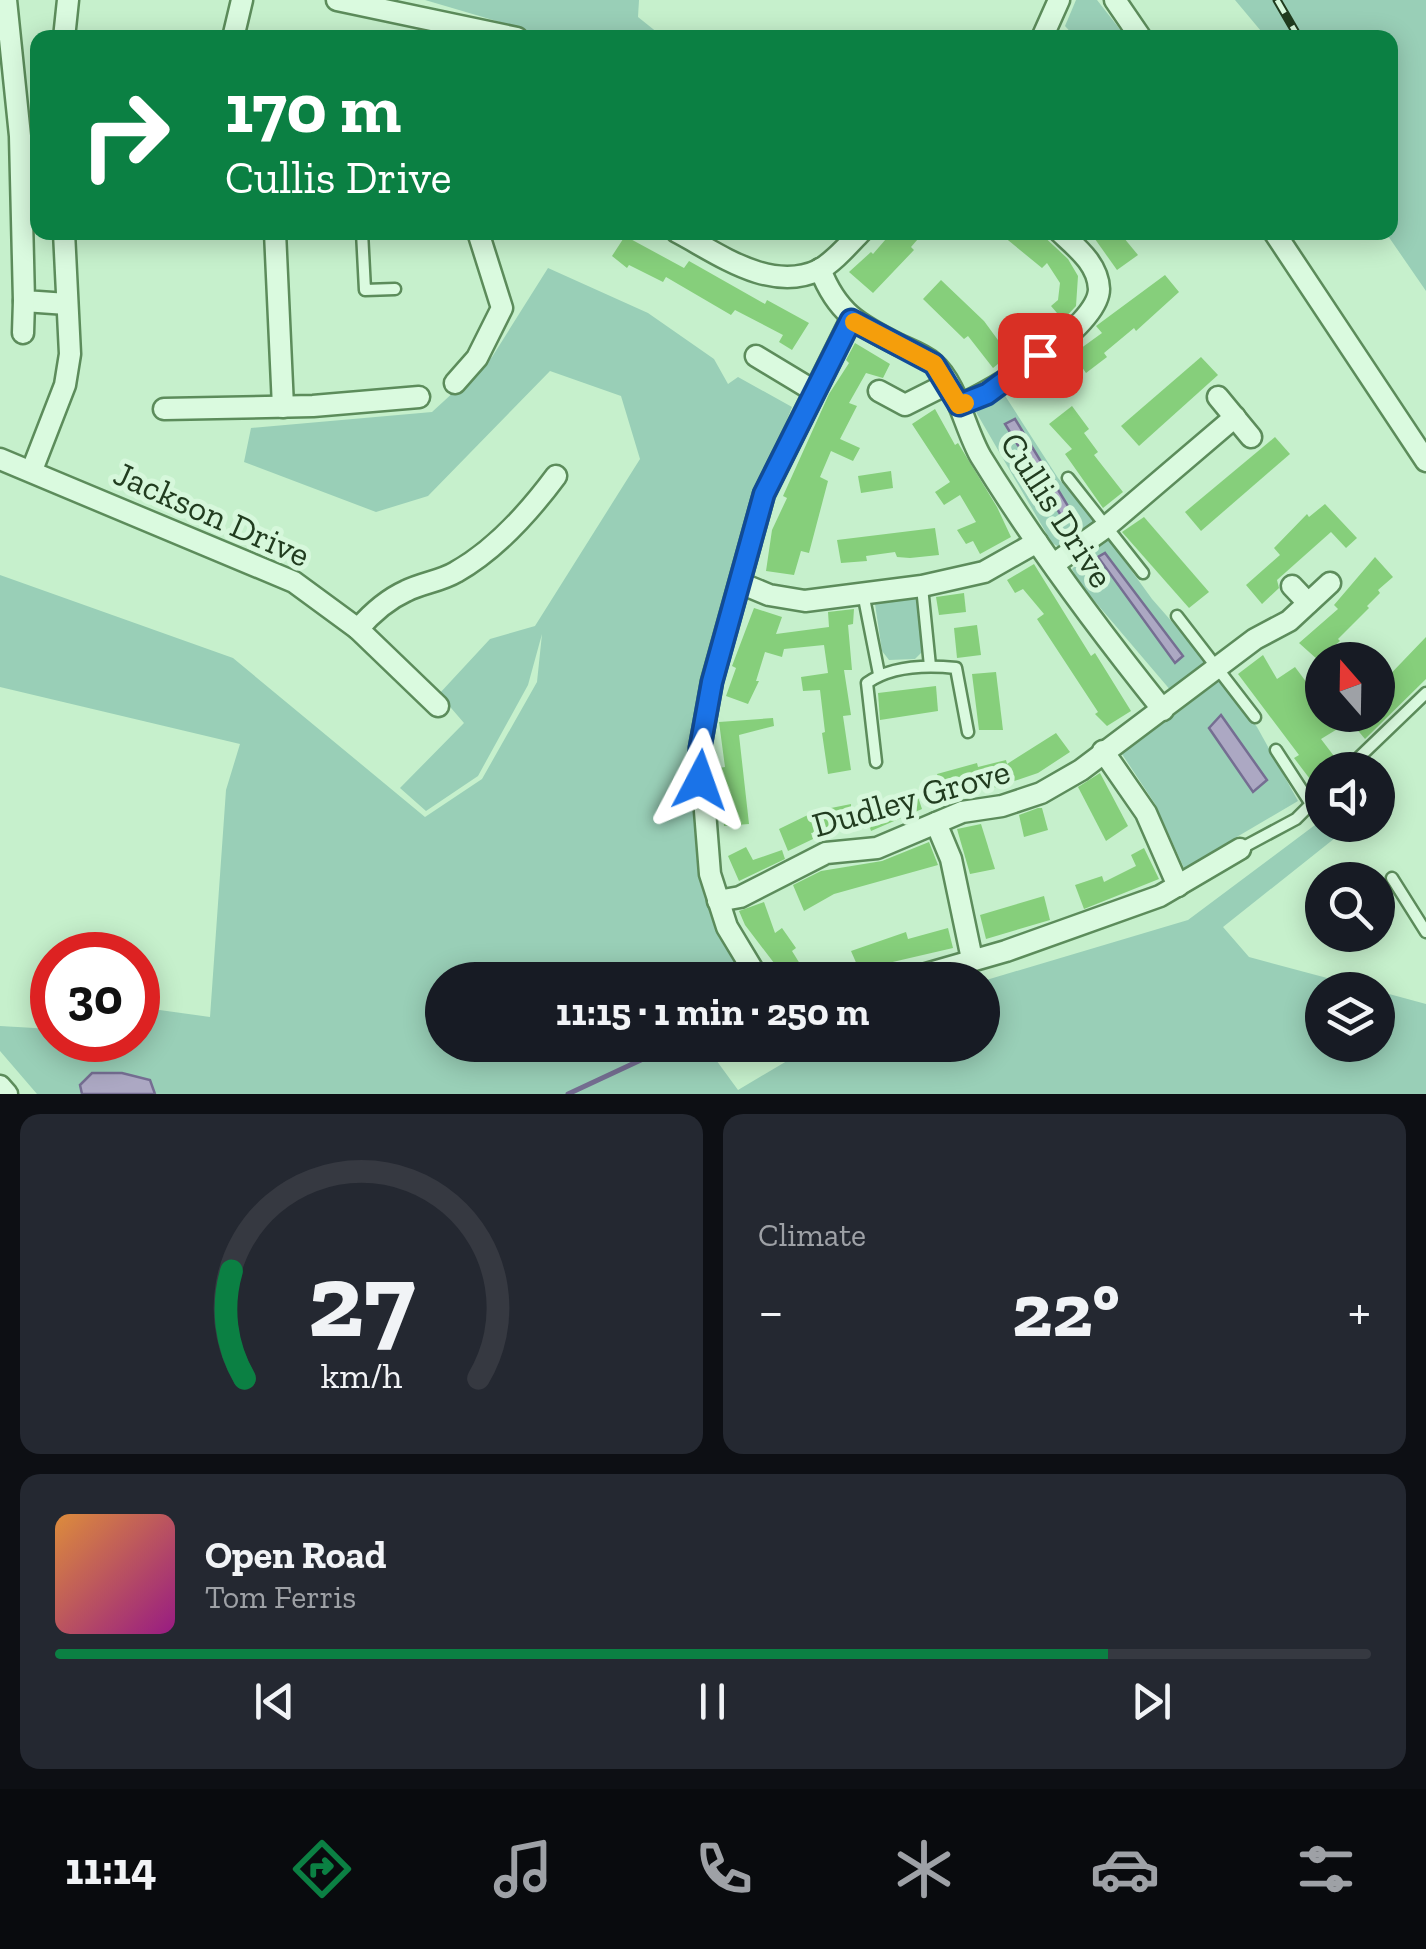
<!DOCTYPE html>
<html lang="en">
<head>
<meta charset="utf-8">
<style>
	:root { --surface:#171b24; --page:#242831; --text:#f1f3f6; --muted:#9ea1a6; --line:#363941; --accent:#0b8043 }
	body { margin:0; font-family:"Zilla Slab",serif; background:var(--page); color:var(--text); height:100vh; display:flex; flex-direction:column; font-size:38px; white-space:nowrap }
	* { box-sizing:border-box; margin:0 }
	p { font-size:32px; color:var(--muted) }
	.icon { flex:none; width:55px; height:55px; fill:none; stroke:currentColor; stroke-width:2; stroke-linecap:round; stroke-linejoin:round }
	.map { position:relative; height:1094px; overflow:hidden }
	.sheet { display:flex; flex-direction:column; gap:20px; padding:20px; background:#0d0f14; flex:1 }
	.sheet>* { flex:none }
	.hud { position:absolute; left:30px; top:30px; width:1368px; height:210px; border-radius:20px; box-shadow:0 5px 25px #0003; background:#0b8043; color:#fff; overflow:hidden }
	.needle { width:65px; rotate:340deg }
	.buttons { position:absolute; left:1305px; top:642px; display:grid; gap:20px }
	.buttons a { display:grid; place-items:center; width:90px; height:90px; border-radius:50%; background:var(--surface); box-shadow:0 5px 25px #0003; font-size:50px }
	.speed { position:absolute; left:30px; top:932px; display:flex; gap:20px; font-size:50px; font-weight:700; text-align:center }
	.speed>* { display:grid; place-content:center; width:130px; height:130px; border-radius:50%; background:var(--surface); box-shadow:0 5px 25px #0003; line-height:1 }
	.speed .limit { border:15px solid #d22; background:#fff; color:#111 }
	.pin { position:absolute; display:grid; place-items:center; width:85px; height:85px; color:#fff; margin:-42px; border-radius:20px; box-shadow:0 5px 15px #0006 }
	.me { position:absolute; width:110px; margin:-55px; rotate:4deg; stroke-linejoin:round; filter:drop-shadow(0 0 8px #0008) }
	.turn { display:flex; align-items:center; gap:35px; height:210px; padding:0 30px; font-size:45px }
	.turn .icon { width:130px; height:130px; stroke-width:2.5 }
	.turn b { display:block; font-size:70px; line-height:85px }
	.big { font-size:75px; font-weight:700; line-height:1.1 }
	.sheet .tile { flex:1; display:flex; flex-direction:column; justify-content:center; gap:15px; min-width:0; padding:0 35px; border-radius:20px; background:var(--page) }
	.sheet .dial { align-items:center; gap:0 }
	.dial svg { height:260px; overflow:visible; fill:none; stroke:var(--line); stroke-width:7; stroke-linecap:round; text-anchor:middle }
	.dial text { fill:var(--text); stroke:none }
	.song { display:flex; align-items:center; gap:30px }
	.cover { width:120px; height:120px; border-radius:15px; background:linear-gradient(135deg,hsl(30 70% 55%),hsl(310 70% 35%)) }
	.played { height:10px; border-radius:5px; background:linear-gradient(90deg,var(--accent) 80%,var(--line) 80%) }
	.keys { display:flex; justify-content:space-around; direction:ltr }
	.heat { display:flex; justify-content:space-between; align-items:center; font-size:55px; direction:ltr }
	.sheet .tiles { flex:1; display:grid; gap:20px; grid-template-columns:1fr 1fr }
	.tile:last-child { grid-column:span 2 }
	.trip { position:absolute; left:425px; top:962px; width:575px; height:100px; border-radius:50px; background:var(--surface); box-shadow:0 5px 25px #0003; font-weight:700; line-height:100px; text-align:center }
	.tab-bar { display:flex; height:160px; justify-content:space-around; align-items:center; background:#090b0e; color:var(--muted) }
	.tab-bar .icon { width:70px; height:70px }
	.tab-bar .active { color:var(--accent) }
	.tab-bar b { font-size:45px; color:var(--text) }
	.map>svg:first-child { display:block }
</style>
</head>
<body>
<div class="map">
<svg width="1426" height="1094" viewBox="0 0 1426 1094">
	<rect width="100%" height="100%" fill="#c6f0cc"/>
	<g fill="#99cfb7">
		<polygon points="425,0 639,0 638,17 663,37 533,37 520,28"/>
		<polygon points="1076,0 1097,0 1126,37 1075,37 1065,26"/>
		<polygon points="1235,0 1426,0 1426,291 1386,233 1390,232 1390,38 1266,37"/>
		<polygon points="548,268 648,313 714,359 728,384 738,377 792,407 746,525 713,649 704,848 748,980 718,980 717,966 717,980 442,980 442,1045 712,1045 711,1053 738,1090 814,1045 982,1045 983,981 1188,920 1319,822 1335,838 1223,927 1249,957 1372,990 1322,990 1322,1045 1378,1045 1378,991 1426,1004 1426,1094 155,1094 149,1080 122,1073 92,1074 80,1085 82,1094 37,1094 0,1051 0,1026 52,1029 52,1040 138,1040 138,1007 210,1017 226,790 240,744 0,687 0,575 233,658 425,817 482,779 537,682 542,634 528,685 478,776 426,811 400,788 464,723 439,694 490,639 535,626 640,459 621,396 550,371 428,496 376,512 244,462 251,428 432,412 492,357"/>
		<polygon points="1004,394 1058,478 1096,523 1064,550 1052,543 976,412"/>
		<polygon points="1107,537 1152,599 1208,663 1172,692 1080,584 1072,569"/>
		<polygon points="920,597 925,649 915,659 889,660 882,651 875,604"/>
		<polygon points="1222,679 1257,727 1298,801 1184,868 1155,804 1122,754"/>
	</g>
	<g fill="#aca8c3" stroke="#756e92" stroke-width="2.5">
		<polygon points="1015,419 1074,516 1065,522 1005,424"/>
		<polygon points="1105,553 1183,656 1175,663 1098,557"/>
		<polygon points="1221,715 1267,780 1253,792 1209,728"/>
		<polygon points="92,1073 122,1073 150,1080 155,1094 82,1094 80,1085"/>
	</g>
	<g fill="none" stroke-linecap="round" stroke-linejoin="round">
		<polyline stroke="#756e92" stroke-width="5" points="568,1094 673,1045"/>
	</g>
	<g fill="#86cf7b">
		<polygon points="892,232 924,232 911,247 914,250 873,293 849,272 871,252 873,254"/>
		<polygon points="998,232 1039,232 1068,259 1078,276 1076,306 1063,320 1051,306 1058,300 1060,283 1047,263 1042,268"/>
		<polygon points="1090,232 1119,232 1138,255 1117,270"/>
		<polygon points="625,236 684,268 689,261 765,304 767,300 809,323 792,350 779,342 783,335 735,310 731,315 666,277 663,282 629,265 627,268 612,256"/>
		<polygon points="1165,275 1179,292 1136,331 1134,328 1104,353 1107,357 1086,373 1073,354 1102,333 1096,326"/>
		<polygon points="941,280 984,321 1009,355 993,368 968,336 964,339 923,299"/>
		<polygon points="855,343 890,364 883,378 866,373 849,403 857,406 840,439 860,448 853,461 831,451 820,477 828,481 809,553 801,551 794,575 766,571 772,530 787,498 783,496 829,394 849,363 846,360"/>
		<polygon points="1201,357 1218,375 1139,446 1121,426"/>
		<polygon points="1072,406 1089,429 1084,433 1098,452 1094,455 1123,492 1103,508 1065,454 1072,449 1049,424"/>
		<polygon points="935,409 955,445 958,443 997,507 1011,537 980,554 973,541 966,544 957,530 976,522 960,495 944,505 935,492 950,482 912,424"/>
		<polygon points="1275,437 1290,454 1201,531 1185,512"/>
		<polygon points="891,471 893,488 861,493 858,476"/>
		<polygon points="1325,504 1357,538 1346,548 1331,532 1277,580 1279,588 1262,604 1246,585 1280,555 1274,548 1307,514 1309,517"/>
		<polygon points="1144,517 1209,592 1189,608 1122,532"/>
		<polygon points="935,528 939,555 910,558 897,557 895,552 866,556 867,561 841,563 837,540"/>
		<polygon points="1375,557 1393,577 1378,590 1380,593 1367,606 1369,608 1338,639 1340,641 1318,660 1299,643 1338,609 1334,605"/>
		<polygon points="1034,564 1091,656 1095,653 1131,711 1107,726 1095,714 1098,712 1037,619 1044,614 1023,589 1015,593 1007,580"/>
		<polygon points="964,593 966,612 939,615 936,597"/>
		<polygon points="754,608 782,617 776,634 829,627 828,612 854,609 853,624 848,625 852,670 844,670 851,715 843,716 851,770 828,774 822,733 825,732 820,690 803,691 801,677 828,673 824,645 784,649 782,657 765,652 756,681 759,681 748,704 726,696 736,668 732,666"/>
		<polygon points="977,625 981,655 957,658 954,628"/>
		<polygon points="1426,637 1426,679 1365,739 1345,715 1378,715 1378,687"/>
		<polygon points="1263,655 1277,679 1295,667 1322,703 1322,715 1330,715 1339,728 1321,739 1340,764 1337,770 1322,770 1322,784 1316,787 1294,758 1299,755 1238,674"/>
		<polygon points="996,672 1003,730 979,730 972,674"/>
		<polygon points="936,686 938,711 880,720 878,693"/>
		<polygon points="773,718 774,726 739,735 749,824 724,826 722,801 725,801 719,768 725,767 719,722"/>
		<polygon points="1056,733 1070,752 1038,773 997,787 945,795 937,774 977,763 978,767 1006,760 1007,764"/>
		<polygon points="1100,773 1128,826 1106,841 1078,787"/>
		<polygon points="916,791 922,809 871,831 870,828 811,833 813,839 788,851 779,829 816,811 851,804 851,811"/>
		<polygon points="1038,808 1042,808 1048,830 1024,837 1019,815"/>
		<polygon points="981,824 995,869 970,874 957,829"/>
		<polygon points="929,842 938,865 834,894 804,911 793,885 821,871 882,861"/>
		<polygon points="746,847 753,860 782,850 785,859 739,881 728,856"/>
		<polygon points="1144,848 1159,879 1084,909 1075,885 1102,876 1104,882 1136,866 1131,855"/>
		<polygon points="1044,896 1050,920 986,939 980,915"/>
		<polygon points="764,902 775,933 782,928 796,948 792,951 810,980 787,980 745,925 739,911"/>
		<polygon points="948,928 953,948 884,964 861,974 851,951 906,932 908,939"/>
	</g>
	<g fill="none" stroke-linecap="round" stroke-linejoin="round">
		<defs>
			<g id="lane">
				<polyline points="362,232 365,290 395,289"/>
				<polyline points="1068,478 1143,573"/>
				<polyline points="922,587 930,666"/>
				<polyline points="863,593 879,674"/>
				<polyline points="1177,616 1255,717"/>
				<polyline points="1276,750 1311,804"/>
				<path d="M876,762L867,683C891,666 927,665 956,668L968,732"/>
				<polyline points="1346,770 1426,693"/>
				<polyline points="1240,849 1296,819 1322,793"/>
				<polyline points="1392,878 1426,932"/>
			</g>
			<g id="street">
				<polyline points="6,0 20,136 24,301 67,304"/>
				<polyline points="337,0 517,38"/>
				<polyline points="1115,0 1141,38"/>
				<polyline points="64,38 68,0"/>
				<polyline points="233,38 242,0"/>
				<polyline points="1042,38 1059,0"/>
				<polyline points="275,232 283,407"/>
				<path d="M677,232C719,254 770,293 819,270C834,262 849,244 861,232"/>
				<polyline points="1274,232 1426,461"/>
				<path d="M820,269C837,313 859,325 899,345C910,350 924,355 933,363C957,383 965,430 981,457C1036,546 1098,629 1163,710"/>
				<polyline points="23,333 24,301"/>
				<polyline points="756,356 814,391"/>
				<polyline points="455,383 477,358 502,308 478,232"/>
				<polyline points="879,391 905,405 947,384"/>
				<polyline points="1218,397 1251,437"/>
				<path d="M959,405C992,392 1099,327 1099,289C1098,264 1077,248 1060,232"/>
				<polyline points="164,409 313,406 419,397"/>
				<polyline points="0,459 294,582 358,629 438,706"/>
				<polyline points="32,470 65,385 70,354 64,232"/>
				<polyline points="1054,564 1106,527 1235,417"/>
				<polyline points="740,583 769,595 805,601 922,586 984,572 1037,542"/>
				<polyline points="1292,586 1308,603"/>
				<path d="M358,629C372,613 386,600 406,591C422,583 441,581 456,572C495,550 530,511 556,476"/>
				<polyline points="1103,751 1146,813 1178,886"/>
				<polyline points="936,823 951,859 972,959"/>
				<polyline points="718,901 740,897 826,853 877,848 962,812 1002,806 1041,793 1081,770 1255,639 1289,621 1330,583"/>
				<polyline points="759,980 727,927 710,874 700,748 712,681 764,494 851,319"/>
				<polyline points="905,980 1006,951 1160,896 1240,849"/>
				<polyline points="0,1086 7,1094"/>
			</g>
		</defs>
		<use href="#lane" stroke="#5c8c5b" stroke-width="15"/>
		<use href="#street" stroke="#5c8c5b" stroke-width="25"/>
		<use href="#lane" stroke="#dafadf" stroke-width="10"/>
		<use href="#street" stroke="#dafadf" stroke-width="20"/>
		<defs>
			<polyline id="rail" points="1277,0 1299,38"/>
		</defs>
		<use href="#rail" stroke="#213c1f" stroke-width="9"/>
		<use href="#rail" stroke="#d6f7db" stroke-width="5" stroke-dasharray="15" stroke-linecap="butt"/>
	</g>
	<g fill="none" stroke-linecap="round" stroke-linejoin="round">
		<defs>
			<polyline id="route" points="700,780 700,748 712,682 764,494 851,320 934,364 959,405 987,394 1040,355"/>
		</defs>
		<use href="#route" stroke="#114b97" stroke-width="25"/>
		<use href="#route" stroke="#1a73e8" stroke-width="18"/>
		<polyline stroke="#f59e0b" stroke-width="18" points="854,322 934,364 959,405 965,403"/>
	</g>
	<g text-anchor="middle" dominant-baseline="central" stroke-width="10" stroke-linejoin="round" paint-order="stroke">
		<g font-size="35" fill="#213c1f" stroke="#d6f7db">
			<text transform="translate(1057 510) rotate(57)">Cullis Drive</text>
			<text transform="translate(212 514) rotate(24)">Jackson Drive</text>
			<text transform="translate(911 798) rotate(-16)">Dudley Grove</text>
		</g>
	</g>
</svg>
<div class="buttons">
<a><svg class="needle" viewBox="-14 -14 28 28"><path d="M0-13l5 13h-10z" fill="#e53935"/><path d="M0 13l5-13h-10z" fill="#9ea1a6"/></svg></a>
<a><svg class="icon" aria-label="sound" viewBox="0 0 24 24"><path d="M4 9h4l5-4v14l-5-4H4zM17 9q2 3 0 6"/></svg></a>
<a><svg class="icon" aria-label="search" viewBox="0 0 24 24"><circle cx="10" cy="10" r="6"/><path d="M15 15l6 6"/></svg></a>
<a><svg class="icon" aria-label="layers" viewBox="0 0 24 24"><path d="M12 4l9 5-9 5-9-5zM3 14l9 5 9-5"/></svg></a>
</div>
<div class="speed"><div class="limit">30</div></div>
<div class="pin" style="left:1040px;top:355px;background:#d93025"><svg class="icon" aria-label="arrive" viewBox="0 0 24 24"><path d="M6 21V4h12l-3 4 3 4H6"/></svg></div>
<svg class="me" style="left:700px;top:780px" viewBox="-20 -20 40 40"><path d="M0-17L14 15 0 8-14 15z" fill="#1a73e8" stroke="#fff" stroke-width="4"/></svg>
<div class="trip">11:15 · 1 min · 250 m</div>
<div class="hud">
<div class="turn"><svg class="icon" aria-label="right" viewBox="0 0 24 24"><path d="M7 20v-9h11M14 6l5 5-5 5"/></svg><div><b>170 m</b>Cullis Drive</div></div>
</div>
</div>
<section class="sheet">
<div class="tiles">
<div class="tile dial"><svg viewBox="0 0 100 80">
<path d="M14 69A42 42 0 1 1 86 69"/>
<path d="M14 69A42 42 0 0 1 10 36" stroke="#0b8043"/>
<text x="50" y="56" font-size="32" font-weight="700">27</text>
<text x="50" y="72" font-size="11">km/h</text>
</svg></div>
<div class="tile"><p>Climate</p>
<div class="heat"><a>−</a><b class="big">22°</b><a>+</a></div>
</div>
<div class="tile">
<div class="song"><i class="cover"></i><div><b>Open Road</b><p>Tom Ferris</p></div></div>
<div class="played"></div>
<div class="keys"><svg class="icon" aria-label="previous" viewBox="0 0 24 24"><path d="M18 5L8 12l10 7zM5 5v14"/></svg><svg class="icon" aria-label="pause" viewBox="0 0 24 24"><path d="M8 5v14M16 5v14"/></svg><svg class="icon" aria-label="next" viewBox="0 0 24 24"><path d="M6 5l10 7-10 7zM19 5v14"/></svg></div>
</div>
</div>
</section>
<nav class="tab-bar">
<b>11:14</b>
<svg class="icon active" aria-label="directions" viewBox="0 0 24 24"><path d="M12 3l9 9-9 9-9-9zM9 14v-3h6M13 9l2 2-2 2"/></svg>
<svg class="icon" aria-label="music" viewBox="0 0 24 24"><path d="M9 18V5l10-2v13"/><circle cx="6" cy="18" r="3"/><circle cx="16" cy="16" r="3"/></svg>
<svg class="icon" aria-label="phone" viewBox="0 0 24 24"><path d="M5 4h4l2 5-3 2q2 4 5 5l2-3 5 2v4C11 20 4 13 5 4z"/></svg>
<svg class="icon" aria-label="climate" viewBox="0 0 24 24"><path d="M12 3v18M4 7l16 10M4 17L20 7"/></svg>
<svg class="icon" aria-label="car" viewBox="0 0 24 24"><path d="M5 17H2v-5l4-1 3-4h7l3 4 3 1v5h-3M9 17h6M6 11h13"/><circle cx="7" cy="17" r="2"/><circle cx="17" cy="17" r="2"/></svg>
<svg class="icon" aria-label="filters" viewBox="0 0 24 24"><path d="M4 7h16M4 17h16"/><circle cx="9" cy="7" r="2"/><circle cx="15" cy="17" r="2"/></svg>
</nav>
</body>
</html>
